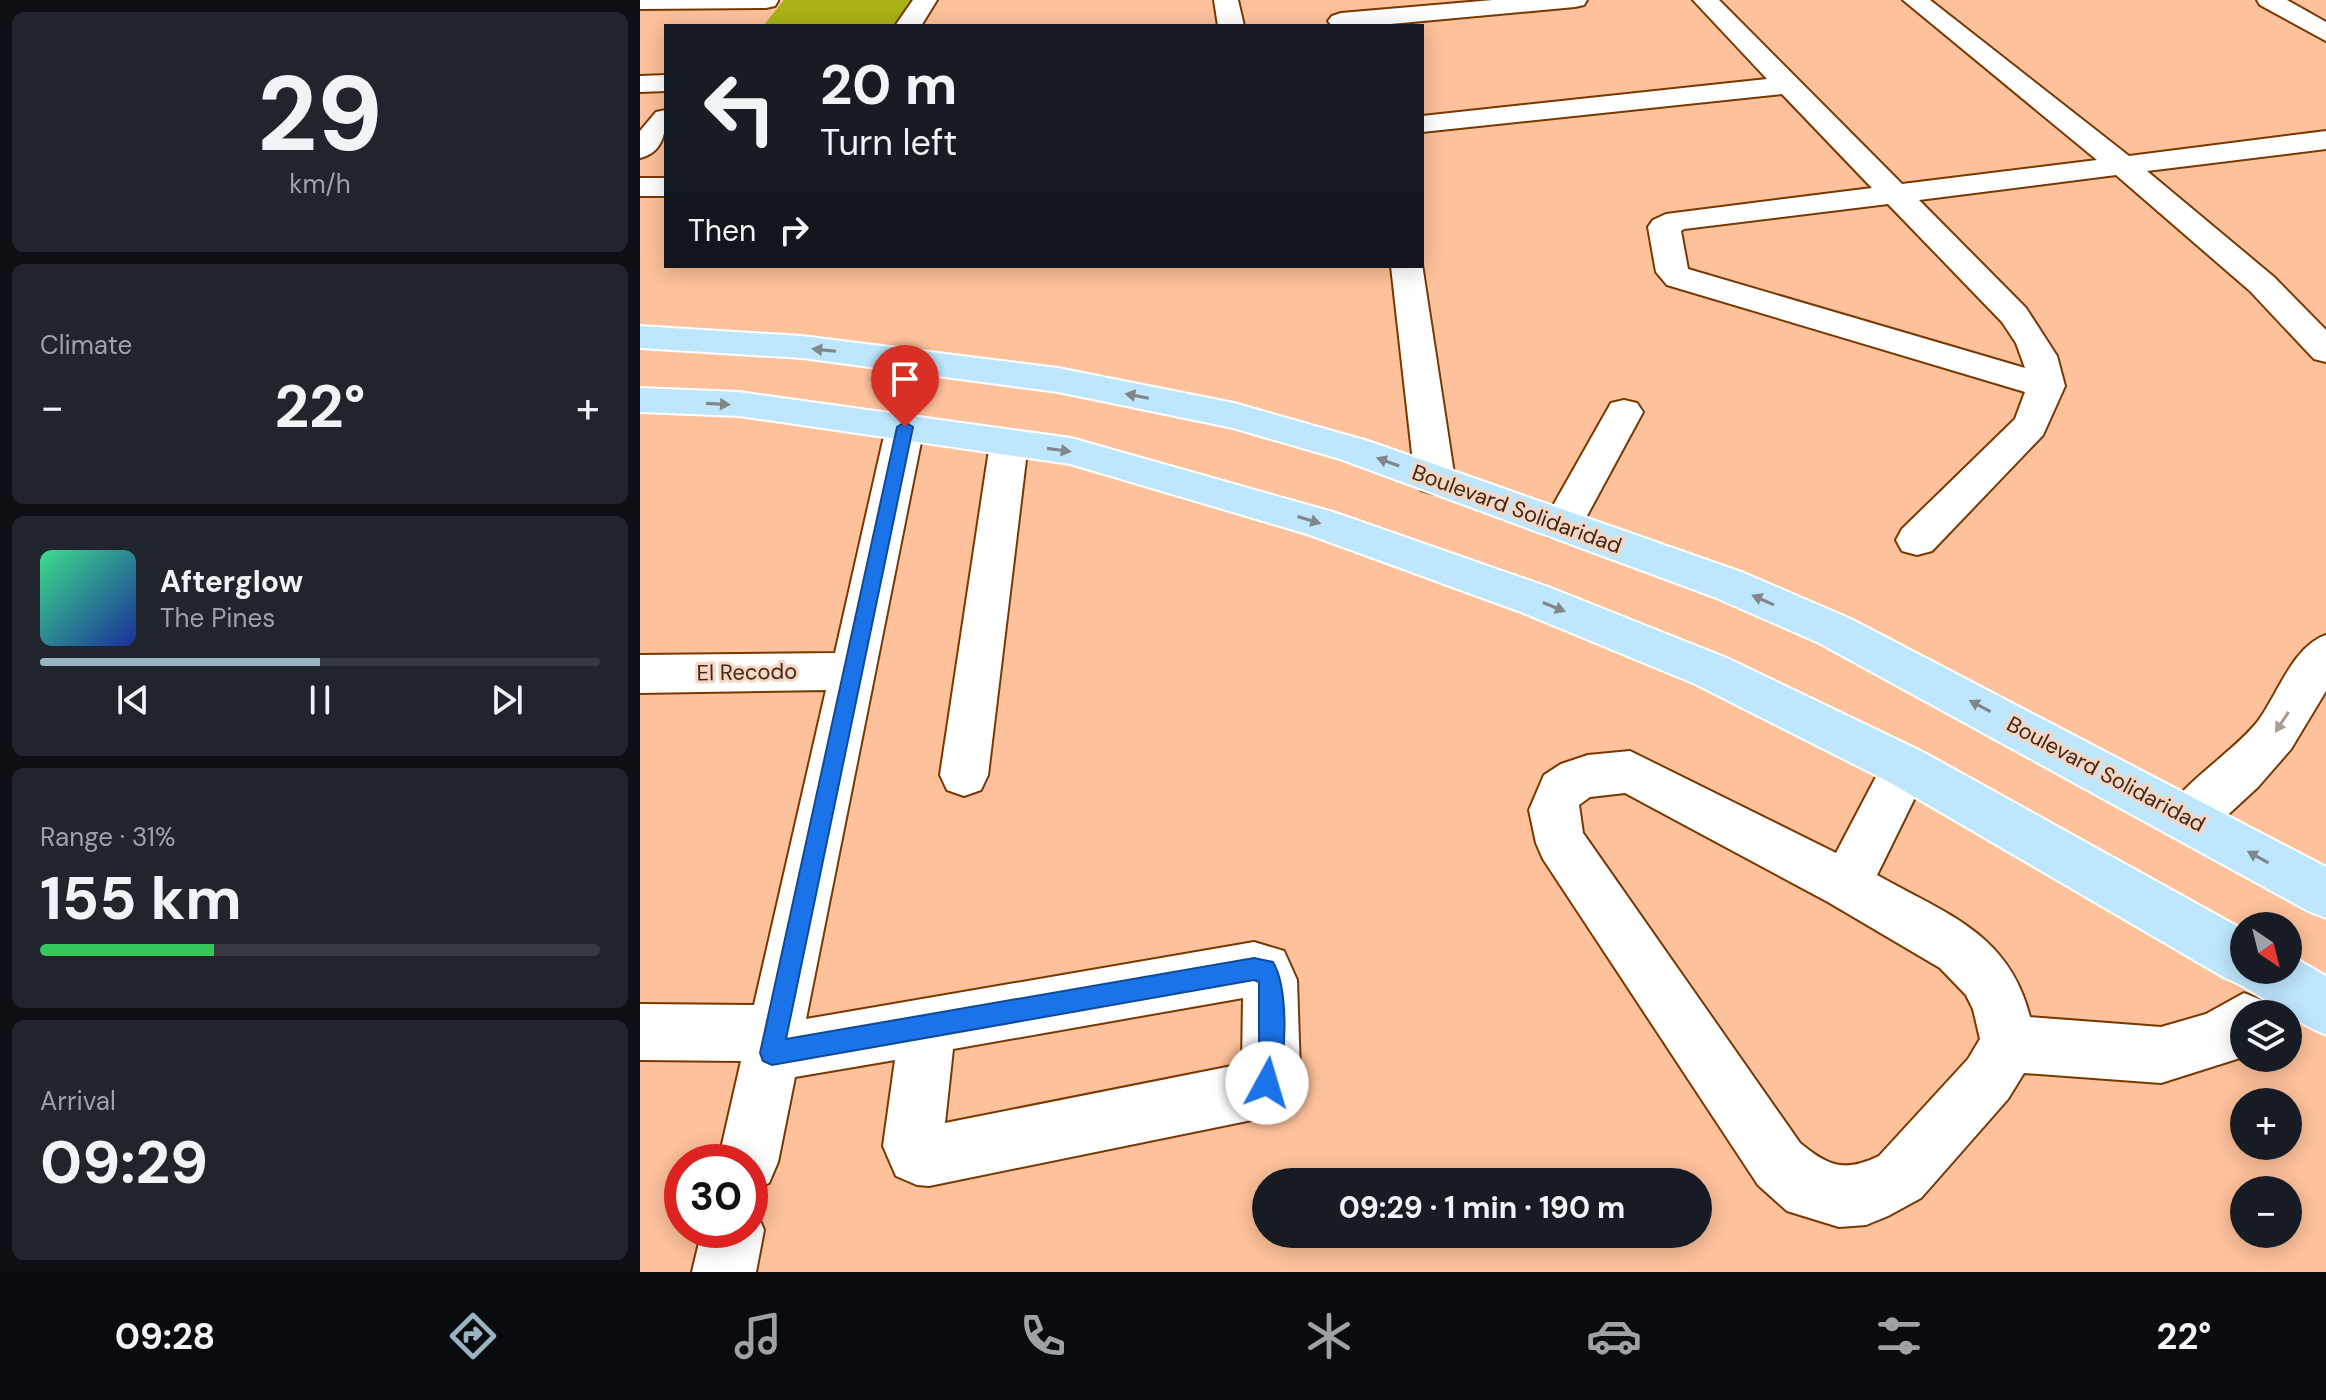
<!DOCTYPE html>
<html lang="en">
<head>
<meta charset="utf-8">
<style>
	:root { --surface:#171b24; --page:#20242c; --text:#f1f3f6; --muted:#9ea1a6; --line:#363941; --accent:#99b3c0 }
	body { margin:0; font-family:"DM Sans",sans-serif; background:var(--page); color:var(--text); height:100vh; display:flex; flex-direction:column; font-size:30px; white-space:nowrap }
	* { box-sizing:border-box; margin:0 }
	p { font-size:26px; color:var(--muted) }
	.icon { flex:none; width:44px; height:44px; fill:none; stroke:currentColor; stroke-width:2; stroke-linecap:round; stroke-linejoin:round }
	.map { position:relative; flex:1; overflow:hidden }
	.side { display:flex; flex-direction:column; gap:12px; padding:12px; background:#0d0f14; width:640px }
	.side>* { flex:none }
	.guide { position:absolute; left:24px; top:24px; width:760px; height:244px; border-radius:0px; box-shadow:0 4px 20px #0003; background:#171b24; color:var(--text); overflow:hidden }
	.needle { width:52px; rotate:145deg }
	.tools { position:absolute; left:1590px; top:912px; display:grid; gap:16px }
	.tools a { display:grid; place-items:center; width:72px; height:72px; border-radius:50%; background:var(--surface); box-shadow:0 4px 20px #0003; font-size:40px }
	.speed { position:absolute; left:24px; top:1144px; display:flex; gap:16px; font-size:40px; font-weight:700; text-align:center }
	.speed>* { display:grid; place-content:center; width:104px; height:104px; border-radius:50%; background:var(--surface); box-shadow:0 4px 20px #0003; line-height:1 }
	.speed .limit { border:12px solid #d22; background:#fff; color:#111 }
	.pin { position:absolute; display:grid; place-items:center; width:68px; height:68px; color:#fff; margin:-82px -34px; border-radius:50% 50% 50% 0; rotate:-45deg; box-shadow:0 0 8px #0007 }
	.pin .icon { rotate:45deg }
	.me { position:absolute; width:88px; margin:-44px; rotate:6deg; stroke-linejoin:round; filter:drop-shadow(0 0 6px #0008) }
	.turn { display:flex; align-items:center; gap:28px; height:168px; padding:0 24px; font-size:36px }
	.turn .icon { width:104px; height:104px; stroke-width:2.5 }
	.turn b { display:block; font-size:56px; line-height:68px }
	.then { display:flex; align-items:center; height:76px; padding:0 24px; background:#0003; gap:16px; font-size:30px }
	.big { font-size:60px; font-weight:700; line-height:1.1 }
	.side .tile { flex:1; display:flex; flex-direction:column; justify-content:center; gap:12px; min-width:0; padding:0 28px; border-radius:12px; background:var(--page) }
	.side .dial { align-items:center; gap:0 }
	.dial b { font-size:104px; line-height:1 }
	.song { display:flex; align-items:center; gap:24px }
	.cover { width:96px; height:96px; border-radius:12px; background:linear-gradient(135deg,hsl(150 70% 55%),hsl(230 70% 35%)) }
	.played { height:8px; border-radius:4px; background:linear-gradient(90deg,var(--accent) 50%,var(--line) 50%) }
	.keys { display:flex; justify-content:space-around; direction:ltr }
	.heat { display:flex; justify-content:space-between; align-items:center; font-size:44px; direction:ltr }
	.charge { height:12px; border-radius:6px; background:linear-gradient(90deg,#34c759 31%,var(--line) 0) }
	.trip { position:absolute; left:612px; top:1168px; width:460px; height:80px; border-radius:40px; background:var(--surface); box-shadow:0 4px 20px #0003; font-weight:700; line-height:80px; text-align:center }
	.menu { display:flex; height:128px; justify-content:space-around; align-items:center; background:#090b0e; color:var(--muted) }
	.menu .icon { width:56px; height:56px }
	.menu .active { color:var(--accent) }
	.menu b { font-size:36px; color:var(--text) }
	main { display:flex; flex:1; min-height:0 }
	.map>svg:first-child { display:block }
</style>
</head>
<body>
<main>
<section class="side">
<div class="tile dial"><b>29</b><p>km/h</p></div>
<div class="tile"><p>Climate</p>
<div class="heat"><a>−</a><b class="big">22°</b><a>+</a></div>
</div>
<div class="tile">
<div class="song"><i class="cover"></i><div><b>Afterglow</b><p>The Pines</p></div></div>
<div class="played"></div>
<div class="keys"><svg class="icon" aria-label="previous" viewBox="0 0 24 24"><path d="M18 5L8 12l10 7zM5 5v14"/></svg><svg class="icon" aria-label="pause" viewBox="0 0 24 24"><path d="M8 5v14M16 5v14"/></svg><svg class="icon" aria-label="next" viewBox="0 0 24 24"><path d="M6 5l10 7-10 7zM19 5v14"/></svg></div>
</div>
<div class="tile"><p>Range · 31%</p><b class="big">155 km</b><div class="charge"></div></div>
<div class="tile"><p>Arrival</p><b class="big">09:29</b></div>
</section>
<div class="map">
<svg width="1686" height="1272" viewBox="0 0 1686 1272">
	<rect width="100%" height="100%" fill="#fdc19b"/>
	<polygon fill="#a9b216" points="144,0 276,0 259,26 123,26"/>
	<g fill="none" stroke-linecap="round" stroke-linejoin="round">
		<defs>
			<g id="minor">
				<polygon points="0,0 138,0 138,1 135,6 126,8 0,9"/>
				<polygon points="273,0 297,0 281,26 255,26"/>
				<polygon points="574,0 598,0 604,26 578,26"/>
				<polygon points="853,0 947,0 944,5 935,7 729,26 692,26 688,21 692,16 701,13"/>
				<path d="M1053,0H1079L1262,184L1457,160L1263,0H1290L1489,156L1686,131V149L1507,171L1634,277L1686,330V362L1674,359L1610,291L1476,175L1279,200L1386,308L1417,356L1425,386L1403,435L1292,551L1277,555L1262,551L1256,540L1262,529L1375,419L1385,392L1027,285L1016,272L1008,227L1013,220L1026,214L1232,188L1142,94L782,132V116L1127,79ZM1248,204L1362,322L1376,343L1385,368L1048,269L1041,231L1044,229Z"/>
				<polygon points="1617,0 1647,0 1686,22 1686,41 1620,5"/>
				<polygon points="26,75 26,91 0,92 0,76"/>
				<path d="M26,110C26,131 24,152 0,158V131L16,112Z"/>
				<rect x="0" y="178" width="26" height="18"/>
				<polygon points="782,264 815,480 809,490 795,494 781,490 775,480 751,266"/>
				<polygon points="984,400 997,403 1003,412 942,525 936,536 922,540 908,536 902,525 971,403"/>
				<path d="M265,414L278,418L284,427L166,1019L614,942L644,951L657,980L660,1072L647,1103L617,1119L289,1186L277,1185L256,1176L243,1146L255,1060L155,1077L138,1162L129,1183L110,1191V1162H78L101,1061L0,1060V1004L114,1005L186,690L0,693V655L195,653L246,427L252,418ZM603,998L602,1064L305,1123L313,1049Z"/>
				<polygon points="369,430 382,434 388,443 348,775 341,790 324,796 307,790 300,775 350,443 356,434"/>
				<path d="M1686,635V691L1651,749L1618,787L1566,835L1548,841L1530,835L1523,819C1539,784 1592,754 1618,721C1638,694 1653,646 1686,635Z"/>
				<path d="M1266,746L1283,752L1290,767L1237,875C1306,914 1369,933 1390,1017L1521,1027L1566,1014L1604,993L1624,1001L1629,1014H1604V1055L1600,1058L1521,1083L1384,1073L1368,1099L1281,1198L1248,1216L1226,1225L1199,1227L1147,1211L1118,1185L903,859L896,843L889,810L904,775L921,764L948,755L990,751L1196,853L1249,752ZM985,793L1188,902L1300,968L1326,995L1333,1009L1340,1039L1328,1059L1239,1156C1204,1173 1188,1166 1160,1143L943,833L939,805L950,797Z"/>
				<polygon points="110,1206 115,1208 124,1230 116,1272 52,1272 62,1230 110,1230"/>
			</g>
			<g id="major">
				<polygon points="0,326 162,336 418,368 594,403 728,441 1104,573 1211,619 1686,867 1686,918 1668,911 1179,643 1074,597 700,459 593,428 418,392 162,358 0,348"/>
				<path d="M0,388L99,392L431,438L693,512L911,588L1087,658L1283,752L1604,930V970H1648V954L1686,976V1035C1649,1020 1621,992 1585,978L1249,782L1055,684L881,612L667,534L430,464L99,416L0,412Z"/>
			</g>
		</defs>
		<use href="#minor" stroke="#783800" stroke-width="4"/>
		<use href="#major" stroke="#fff" stroke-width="4"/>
		<use href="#minor" fill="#fff" fill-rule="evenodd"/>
		<use href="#major" fill="#bee6fc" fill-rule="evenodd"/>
	</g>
	<defs><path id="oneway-solid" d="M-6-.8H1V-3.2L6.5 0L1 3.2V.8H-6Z" transform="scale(2)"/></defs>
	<g fill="#818688">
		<use href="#oneway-solid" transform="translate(184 350) rotate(-174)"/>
		<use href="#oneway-solid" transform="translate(497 396) rotate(-169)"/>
		<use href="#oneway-solid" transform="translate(78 404) rotate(3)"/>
		<use href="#oneway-solid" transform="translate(419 450) rotate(8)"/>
		<use href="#oneway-solid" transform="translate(748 462) rotate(-160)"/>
		<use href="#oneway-solid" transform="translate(669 520) rotate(17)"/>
		<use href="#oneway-solid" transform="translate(1123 600) rotate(-156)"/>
		<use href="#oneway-solid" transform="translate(914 607) rotate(22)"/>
		<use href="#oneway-solid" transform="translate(1340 706) rotate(-152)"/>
		<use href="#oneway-solid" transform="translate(1618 857) rotate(-151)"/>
	</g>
	<use fill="#ab9e95" href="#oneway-solid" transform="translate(1642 722) rotate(123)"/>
	<path fill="#1a73e8" stroke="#114b97" stroke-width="2" d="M265,422L273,427L146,1039L614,958L633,962C649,989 647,1063 635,1091L627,1095L618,1091L615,1083L619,1072V982L614,980L132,1065L123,1061L120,1053L257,427Z"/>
	<g text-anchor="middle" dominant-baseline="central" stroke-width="6" stroke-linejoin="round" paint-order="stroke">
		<g font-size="22" fill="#442714" stroke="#f5d6c3">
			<text transform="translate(877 509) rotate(20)">Boulevard Solidaridad</text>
			<text transform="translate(107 672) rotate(-1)">El Recodo</text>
			<text transform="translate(1466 774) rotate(28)">Boulevard Solidaridad</text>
		</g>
	</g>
</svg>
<div class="tools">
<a><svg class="needle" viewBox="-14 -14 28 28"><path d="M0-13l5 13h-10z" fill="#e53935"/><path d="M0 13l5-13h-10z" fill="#9ea1a6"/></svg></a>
<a><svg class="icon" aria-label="layers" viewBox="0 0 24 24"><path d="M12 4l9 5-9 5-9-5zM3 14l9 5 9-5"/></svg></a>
<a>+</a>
<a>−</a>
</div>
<div class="speed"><div class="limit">30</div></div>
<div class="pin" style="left:265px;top:427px;background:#d93025"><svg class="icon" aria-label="arrive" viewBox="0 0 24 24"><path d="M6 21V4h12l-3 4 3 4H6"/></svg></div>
<svg class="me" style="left:627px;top:1083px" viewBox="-20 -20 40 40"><circle r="19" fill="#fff"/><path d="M0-13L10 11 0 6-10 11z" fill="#1a73e8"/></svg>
<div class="trip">09:29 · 1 min · 190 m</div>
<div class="guide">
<div class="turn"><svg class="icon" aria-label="left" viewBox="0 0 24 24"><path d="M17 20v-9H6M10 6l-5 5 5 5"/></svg><div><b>20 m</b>Turn left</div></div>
<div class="then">Then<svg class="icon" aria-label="right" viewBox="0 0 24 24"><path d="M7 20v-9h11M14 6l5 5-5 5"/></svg></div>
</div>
</div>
</main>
<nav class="menu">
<b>09:28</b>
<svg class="icon active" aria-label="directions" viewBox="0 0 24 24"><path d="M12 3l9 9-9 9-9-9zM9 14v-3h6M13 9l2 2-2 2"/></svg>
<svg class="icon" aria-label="music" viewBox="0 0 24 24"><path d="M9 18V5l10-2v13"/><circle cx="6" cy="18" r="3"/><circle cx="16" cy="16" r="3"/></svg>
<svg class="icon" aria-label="phone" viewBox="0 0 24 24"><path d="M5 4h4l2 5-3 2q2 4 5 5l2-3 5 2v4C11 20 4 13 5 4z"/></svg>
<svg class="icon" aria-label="climate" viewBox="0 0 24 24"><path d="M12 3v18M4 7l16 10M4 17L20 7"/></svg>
<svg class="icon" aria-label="car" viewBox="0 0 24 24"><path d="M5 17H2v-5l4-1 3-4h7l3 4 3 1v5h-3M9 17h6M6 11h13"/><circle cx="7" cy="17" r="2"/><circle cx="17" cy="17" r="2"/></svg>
<svg class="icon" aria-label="filters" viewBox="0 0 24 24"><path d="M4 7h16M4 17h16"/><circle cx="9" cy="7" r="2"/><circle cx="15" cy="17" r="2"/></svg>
<b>22°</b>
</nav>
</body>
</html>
